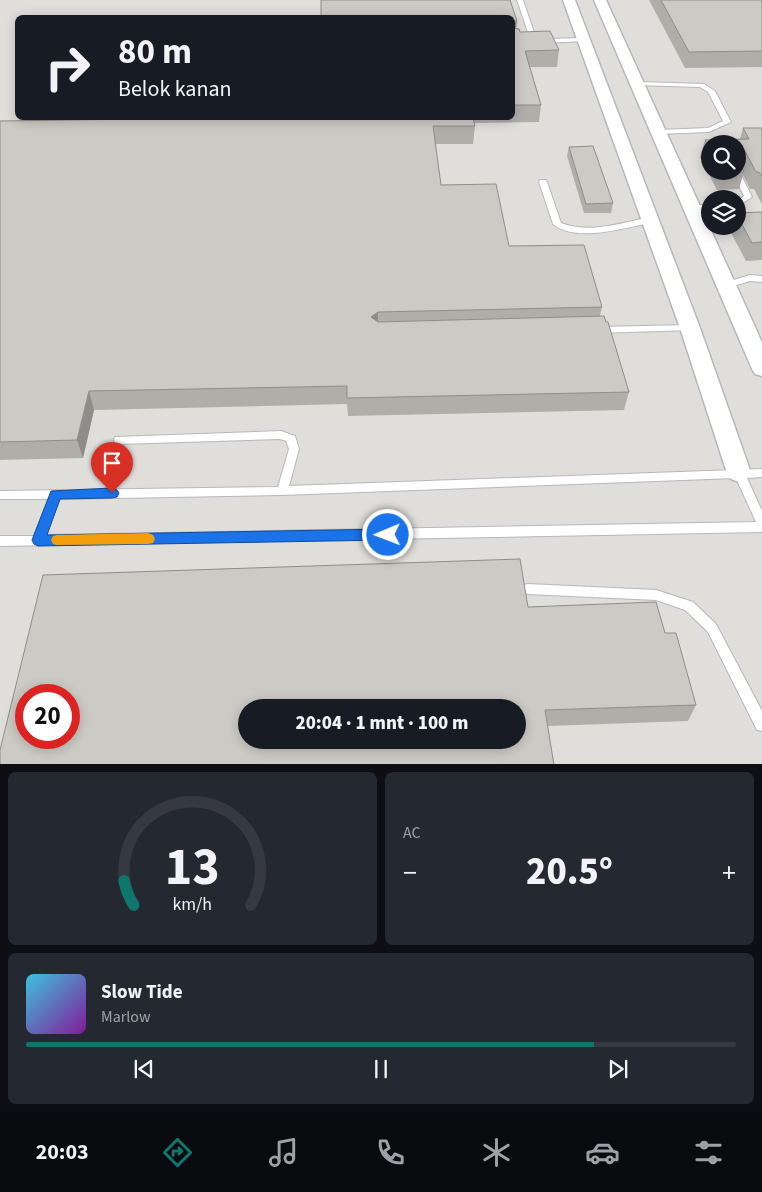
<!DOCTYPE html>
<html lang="id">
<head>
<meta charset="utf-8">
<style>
	:root { --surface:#171b24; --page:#242831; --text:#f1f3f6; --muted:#9ea1a6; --line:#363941; --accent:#0f766e }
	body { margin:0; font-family:"Source Sans 3",sans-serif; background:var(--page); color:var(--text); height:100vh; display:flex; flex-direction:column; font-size:19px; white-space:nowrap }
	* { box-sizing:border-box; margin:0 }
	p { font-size:16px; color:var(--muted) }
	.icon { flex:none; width:28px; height:28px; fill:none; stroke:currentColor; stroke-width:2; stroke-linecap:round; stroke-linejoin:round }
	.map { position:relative; height:764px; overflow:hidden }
	.drawer { display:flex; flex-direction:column; gap:8px; padding:8px; background:#0d0f14; flex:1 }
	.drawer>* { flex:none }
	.top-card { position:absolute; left:15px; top:15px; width:500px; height:105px; border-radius:8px; box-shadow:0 2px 12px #0003; background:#171b24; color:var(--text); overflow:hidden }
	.controls { position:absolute; left:701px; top:135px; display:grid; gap:10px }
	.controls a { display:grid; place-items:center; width:45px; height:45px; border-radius:50%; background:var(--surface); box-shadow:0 2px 12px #0003; font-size:25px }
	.speed { position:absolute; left:15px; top:684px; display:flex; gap:10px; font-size:25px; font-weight:700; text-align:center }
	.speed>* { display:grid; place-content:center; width:65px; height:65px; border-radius:50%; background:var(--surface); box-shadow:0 2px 12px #0003; line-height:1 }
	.speed .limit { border:8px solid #d22; background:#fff; color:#111 }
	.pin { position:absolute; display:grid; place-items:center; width:42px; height:42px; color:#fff; margin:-51px -21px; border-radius:50% 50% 50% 0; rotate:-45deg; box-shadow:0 0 5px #0007 }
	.pin .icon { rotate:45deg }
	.me { position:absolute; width:55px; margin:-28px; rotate:269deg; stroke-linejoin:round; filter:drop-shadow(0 0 4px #0008) }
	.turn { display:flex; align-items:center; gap:18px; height:105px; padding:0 20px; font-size:22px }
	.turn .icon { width:65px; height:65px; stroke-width:2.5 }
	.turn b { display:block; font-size:35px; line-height:42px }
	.big { font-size:38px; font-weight:800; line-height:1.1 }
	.drawer .tile { flex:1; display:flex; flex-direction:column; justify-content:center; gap:8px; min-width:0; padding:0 18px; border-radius:8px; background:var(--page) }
	.drawer .dial { align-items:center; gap:0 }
	.dial svg { height:130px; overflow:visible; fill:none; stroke:var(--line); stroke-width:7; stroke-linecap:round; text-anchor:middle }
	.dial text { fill:var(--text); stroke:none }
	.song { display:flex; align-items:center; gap:15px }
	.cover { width:60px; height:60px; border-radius:8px; background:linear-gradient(135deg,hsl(190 70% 55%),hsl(290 70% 35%)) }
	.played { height:5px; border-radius:2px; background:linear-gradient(90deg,var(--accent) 80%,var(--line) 80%) }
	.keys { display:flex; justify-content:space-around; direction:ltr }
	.heat { display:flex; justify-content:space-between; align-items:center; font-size:28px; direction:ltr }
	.drawer .tiles { flex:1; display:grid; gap:8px; grid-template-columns:1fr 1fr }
	.tile:last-child { grid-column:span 2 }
	.trip { position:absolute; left:238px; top:699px; width:288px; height:50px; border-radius:25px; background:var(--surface); box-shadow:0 2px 12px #0003; font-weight:800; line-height:50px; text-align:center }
	.dock { display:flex; height:80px; justify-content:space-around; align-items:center; background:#090b0e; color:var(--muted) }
	.dock .icon { width:35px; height:35px }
	.dock .active { color:var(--accent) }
	.dock b { font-size:22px; color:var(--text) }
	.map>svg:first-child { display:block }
</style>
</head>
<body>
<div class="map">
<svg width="762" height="765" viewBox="0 0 762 765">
	<rect width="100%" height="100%" fill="#f1efe8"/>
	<path fill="#e0deda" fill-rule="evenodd" d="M0,0H762V764L0,765ZM18,18H512V118H18ZM710,144H738V171H710ZM710,199H738V226H710ZM26,695H69V738H26ZM246,708H516V740H246Z"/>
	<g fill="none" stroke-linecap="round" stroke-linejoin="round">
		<defs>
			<g id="service">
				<polygon points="517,0 523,0 537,41 536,42 531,41"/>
				<polygon points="584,38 586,39 586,41 543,43 540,41 543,39"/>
				<polygon points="638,82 704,84 715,91 731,122 709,132 656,134 655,132 659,130 708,128 723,121 708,92 700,87 636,85 635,84"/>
				<polygon points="738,169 752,197 738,206 738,201 744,196 732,171 738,171"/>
				<path d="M540,180H546L547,182L561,223C590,234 621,223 650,217L654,220L650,223C623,228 576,243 553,224L539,182Z"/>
				<rect x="689" y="205" width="21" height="4"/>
				<polygon points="750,275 762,276 762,282 750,281 727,288 722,285 724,283"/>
				<polygon points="690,325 695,328 693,330 598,333 593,330 598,327"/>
				<path d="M281,431L295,436L299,449L289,486L762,469V477L747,478L762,511V532L0,546V536H34L49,499H0V491L278,487L289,449L286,441L280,439L119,444L115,443L114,440L115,437ZM736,478L756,522L46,535L60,499L282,495Z"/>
				<polygon points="528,584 656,590 693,602 716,624 762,711 762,731 757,730 708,632 685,610 656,600 528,594 524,593 522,589 524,585"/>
			</g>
			<g id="minor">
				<polygon points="563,0 575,0 700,328 751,473 747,479 739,482 731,479 727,473 680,328"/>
				<polygon points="594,0 606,0 756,329 762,343 762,376 755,374 752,369"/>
			</g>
		</defs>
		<use href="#service" stroke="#b5b8bc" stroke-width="2"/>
		<use href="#minor" stroke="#b5b8bc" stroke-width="3"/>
		<use href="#service" fill="#fff" fill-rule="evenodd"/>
		<use href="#minor" fill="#fff" fill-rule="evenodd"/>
	</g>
	<g fill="#afaea9" fill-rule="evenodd">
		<polygon points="649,0 762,0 762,67 685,68"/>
		<polygon points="512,18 516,28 520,32 559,50 557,67 530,67 541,105 539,122 474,123 475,126 473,144 435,144 441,185 509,246 602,307 600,316 629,392 624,410 348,416 347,404 94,410 83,458 0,460 0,121 139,119 139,118 512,118"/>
		<path d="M743,128H762V204L754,189H750L743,175L739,189L717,190L700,157L705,140L740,139ZM710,144L738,171H710Z"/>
		<polygon points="569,147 613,203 611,213 584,213 567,156"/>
		<polygon points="762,212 762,260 746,261 730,231 731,226 738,226 738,213"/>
		<polygon points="528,607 665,633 696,705 688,721 548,726"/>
	</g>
	<g fill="#8f8d8a">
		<polygon points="517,21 515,37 512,37 512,22"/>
		<polygon points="745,151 740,168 738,169 738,153"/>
		<polygon points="378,312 378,330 371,317"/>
		<polygon points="89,391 94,410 83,458 77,440"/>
	</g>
	<g fill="#cccac5" stroke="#8f8d8a" fill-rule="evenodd">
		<polygon points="321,0 510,0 517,21 512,22 512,18 321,18"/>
		<polygon points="661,0 762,0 762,51 689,52"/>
		<polygon points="512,28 519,29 520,32 550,31 559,50 525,51 541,105 512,105"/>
		<polygon points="139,118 473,118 475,126 433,126 441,185 496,184 509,246 584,245 602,307 378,312 371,317 378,322 604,316 606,322 608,322 629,392 347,398 347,386 89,391 77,440 0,442 0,121 139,119"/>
		<polygon points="743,128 762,128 762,176 759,172 756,172 745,151 738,153 738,144 710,144 710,149 705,140 749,139"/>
		<polygon points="593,146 613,203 586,204 569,147"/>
		<polygon points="738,158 744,172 722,172 721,171 738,171"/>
		<polygon points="762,212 762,242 752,243 738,217 738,213"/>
		<path d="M520,559L528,607L656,602L665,633H676L696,705L545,710L554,765H0V750L43,575ZM26,695H69V738H26ZM246,708H516V740H246Z"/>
	</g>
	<polygon fill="#1a73e8" stroke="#114b97" points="112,488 117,490 119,493 117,497 112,498 60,499 47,535 388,529 393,531 395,535 393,538 388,540 38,546 34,544 32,540 51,491"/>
	<polygon fill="#f59e0b" points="148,533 153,535 155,539 153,543 148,544 57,545 53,544 51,540 53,536 57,535"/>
</svg>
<div class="controls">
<a><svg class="icon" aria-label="search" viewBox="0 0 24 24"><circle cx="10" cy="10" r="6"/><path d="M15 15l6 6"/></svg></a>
<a><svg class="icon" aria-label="layers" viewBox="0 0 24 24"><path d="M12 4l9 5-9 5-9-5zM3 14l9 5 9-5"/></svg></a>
</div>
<div class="speed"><div class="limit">20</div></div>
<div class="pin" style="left:112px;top:493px;background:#d93025"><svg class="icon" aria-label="arrive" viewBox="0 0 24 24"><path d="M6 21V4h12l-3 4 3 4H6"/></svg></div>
<svg class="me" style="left:388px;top:535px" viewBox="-20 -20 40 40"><circle r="17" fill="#1a73e8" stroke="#fff" stroke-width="3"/><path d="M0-11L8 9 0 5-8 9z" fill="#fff"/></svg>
<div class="trip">20:04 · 1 mnt · 100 m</div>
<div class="top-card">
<div class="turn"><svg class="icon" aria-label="right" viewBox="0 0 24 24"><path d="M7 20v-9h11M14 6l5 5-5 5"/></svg><div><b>80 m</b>Belok kanan</div></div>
</div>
</div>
<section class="drawer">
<div class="tiles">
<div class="tile dial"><svg viewBox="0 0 100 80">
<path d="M14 69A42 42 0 1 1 86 69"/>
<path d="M14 69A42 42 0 0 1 8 54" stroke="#0f766e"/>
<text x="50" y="56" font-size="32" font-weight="700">13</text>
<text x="50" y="72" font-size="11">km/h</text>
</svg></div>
<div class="tile"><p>AC</p>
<div class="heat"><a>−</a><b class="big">20.5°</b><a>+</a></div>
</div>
<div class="tile">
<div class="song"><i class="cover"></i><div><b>Slow Tide</b><p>Marlow</p></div></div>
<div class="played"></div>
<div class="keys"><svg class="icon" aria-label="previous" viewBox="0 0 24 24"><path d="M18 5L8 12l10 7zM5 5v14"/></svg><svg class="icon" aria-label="pause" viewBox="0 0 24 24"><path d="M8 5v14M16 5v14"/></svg><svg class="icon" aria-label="next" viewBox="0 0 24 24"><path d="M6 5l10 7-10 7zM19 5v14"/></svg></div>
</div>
</div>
</section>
<nav class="dock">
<b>20:03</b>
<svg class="icon active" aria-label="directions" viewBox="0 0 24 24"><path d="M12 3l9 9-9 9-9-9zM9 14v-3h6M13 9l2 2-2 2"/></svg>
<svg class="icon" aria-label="music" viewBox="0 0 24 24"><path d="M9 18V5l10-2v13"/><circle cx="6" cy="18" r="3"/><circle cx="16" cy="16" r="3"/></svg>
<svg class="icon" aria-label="phone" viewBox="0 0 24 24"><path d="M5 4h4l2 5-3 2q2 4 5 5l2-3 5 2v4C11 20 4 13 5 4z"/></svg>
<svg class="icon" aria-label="climate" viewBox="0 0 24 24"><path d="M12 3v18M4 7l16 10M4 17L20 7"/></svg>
<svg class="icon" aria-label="car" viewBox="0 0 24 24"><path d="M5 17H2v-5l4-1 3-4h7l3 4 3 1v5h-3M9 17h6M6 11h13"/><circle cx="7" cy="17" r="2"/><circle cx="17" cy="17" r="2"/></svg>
<svg class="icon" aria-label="filters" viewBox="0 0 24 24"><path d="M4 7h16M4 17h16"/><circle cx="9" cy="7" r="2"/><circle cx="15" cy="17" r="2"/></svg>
</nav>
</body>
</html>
